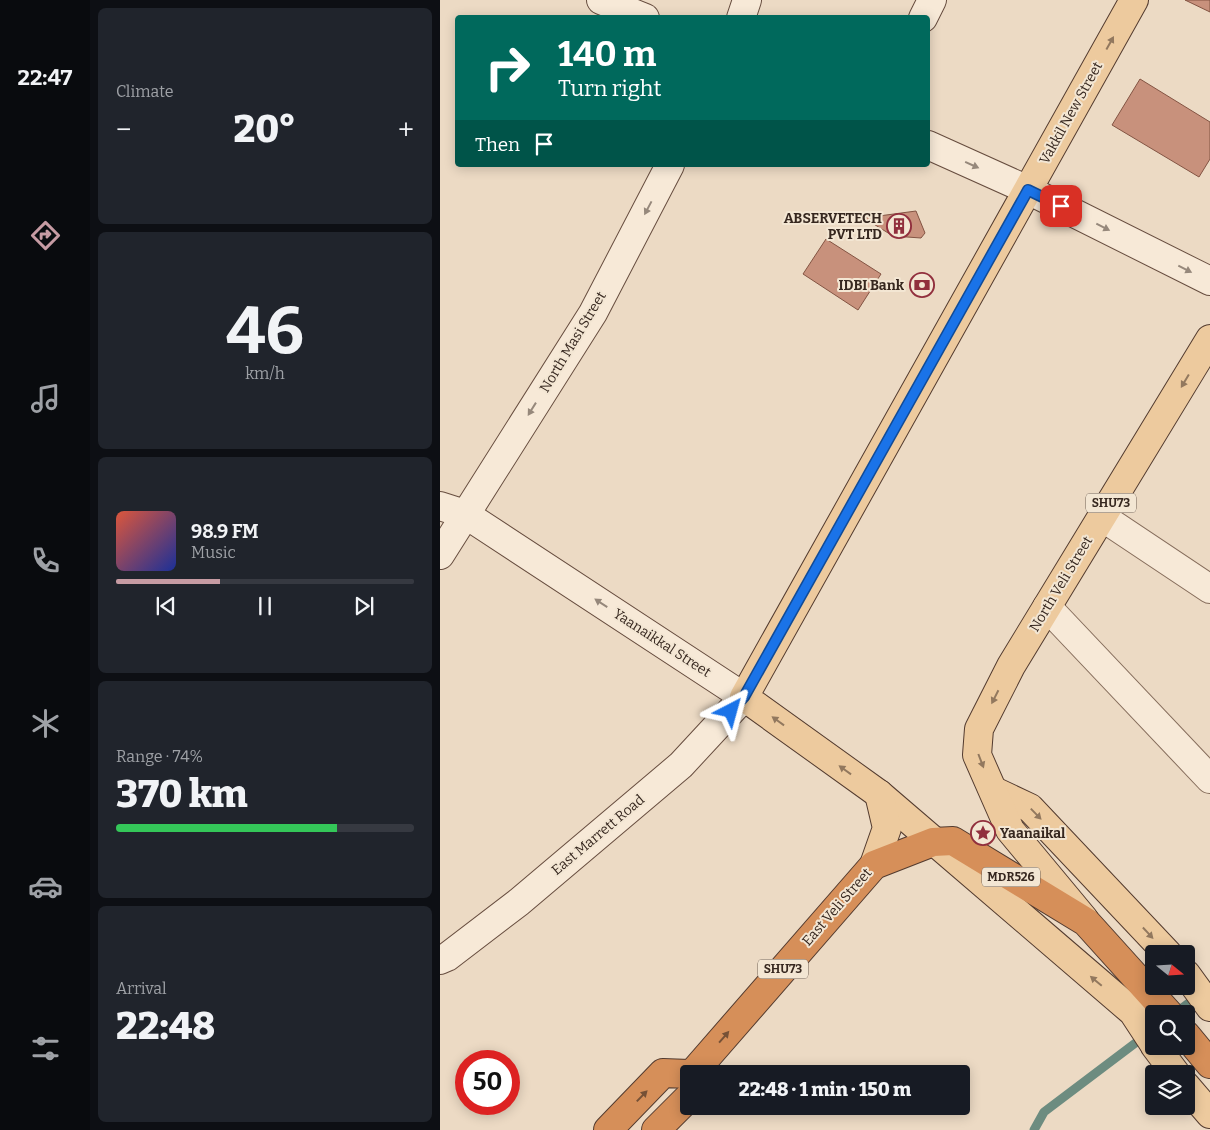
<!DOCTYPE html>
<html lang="en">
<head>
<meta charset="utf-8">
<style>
	:root { --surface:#171b24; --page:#20242c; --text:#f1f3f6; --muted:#9ea1a6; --line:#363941; --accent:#c69ba3 }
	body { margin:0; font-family:Bitter,serif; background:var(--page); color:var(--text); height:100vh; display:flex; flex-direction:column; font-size:19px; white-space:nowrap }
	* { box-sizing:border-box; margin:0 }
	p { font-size:16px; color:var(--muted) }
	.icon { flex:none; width:28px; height:28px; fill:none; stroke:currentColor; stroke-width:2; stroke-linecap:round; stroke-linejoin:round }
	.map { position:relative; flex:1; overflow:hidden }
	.side { display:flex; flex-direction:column; gap:8px; padding:8px; background:#0d0f14; width:350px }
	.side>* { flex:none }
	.hud { position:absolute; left:15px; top:15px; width:475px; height:152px; border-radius:5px; box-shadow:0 2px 12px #0003; background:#00695c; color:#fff; overflow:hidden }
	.needle { width:32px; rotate:108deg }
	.tools { position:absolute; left:705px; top:945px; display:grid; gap:10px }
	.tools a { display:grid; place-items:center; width:50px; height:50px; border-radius:5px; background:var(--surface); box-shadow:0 2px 12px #0003; font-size:25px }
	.speed { position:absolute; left:15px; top:1050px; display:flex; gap:10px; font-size:25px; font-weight:700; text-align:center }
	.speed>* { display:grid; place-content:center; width:65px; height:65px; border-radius:50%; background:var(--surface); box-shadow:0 2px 12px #0003; line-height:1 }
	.speed .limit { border:8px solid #d22; background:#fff; color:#111 }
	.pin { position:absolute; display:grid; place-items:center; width:42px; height:42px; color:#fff; margin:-21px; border-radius:10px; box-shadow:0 2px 8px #0006 }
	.me { position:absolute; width:55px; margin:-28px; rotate:39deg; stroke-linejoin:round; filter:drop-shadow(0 0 4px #0008) }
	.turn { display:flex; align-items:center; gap:18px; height:105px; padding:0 20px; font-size:22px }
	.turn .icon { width:65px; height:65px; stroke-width:2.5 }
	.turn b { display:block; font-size:35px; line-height:42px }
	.then { display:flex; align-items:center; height:48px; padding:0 20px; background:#0003; gap:10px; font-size:19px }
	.big { font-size:38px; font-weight:800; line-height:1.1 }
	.side .card { flex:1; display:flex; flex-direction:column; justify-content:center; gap:8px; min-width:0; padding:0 18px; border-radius:8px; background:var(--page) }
	.side .dial { align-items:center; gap:0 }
	.dial b { font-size:65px; line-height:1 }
	.song { display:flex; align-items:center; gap:15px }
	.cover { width:60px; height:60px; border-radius:8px; background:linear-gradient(135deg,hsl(10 70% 55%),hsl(230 70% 35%)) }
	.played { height:5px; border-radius:2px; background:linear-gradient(90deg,var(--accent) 35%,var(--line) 35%) }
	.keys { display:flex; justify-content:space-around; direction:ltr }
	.heat { display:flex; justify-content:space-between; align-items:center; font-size:28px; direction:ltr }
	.charge { height:8px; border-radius:4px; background:linear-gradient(90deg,#34c759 74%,var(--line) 0) }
	.trip { position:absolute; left:240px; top:1065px; width:290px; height:50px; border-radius:5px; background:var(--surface); box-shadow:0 2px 12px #0003; font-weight:800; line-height:50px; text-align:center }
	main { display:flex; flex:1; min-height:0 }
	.menu { display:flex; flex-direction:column; width:90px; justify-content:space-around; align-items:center; background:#090b0e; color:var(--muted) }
	.menu .icon { width:35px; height:35px }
	.menu .selected { color:var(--accent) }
	.menu b { font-size:22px; color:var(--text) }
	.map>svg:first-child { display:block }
</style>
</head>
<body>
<main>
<nav class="menu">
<b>22:47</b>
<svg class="icon selected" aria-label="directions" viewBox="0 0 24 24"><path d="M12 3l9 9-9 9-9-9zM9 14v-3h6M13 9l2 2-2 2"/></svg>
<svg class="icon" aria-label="music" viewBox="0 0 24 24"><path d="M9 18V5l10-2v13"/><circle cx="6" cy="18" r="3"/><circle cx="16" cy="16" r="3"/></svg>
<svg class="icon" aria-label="phone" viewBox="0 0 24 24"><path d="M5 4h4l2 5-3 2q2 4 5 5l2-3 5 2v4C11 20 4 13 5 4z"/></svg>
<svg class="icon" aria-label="climate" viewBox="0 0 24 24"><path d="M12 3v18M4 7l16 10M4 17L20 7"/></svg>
<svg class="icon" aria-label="car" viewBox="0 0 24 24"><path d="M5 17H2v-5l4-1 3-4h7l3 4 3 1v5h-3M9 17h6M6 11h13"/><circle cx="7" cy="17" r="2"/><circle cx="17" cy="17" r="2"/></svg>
<svg class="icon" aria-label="filters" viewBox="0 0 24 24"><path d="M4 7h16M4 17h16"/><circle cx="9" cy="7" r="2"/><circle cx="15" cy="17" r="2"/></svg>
</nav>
<section class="side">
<div class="card"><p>Climate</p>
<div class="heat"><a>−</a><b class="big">20°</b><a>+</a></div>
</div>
<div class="card dial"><b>46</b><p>km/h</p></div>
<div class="card">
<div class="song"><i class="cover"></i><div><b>98.9 FM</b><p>Music</p></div></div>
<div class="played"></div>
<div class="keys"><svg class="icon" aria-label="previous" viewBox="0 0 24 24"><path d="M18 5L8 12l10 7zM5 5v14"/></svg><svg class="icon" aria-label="pause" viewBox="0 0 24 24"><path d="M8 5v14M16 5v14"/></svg><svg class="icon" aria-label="next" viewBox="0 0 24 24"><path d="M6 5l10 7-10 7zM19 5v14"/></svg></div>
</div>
<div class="card"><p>Range · 74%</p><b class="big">370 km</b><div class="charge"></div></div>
<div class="card"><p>Arrival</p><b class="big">22:48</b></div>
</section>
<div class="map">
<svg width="770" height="1130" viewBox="0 0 770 1130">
	<rect width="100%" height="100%" fill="#ecdac4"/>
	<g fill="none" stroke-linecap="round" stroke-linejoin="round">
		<g stroke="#6d8c80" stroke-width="9">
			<polyline points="734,1014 758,996"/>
			<polyline points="594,1130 604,1112 706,1035"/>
		</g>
	</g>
	<g fill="#c8917c" stroke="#835443">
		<polygon points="745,0 770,0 770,12"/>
		<polygon points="700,79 770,122 770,159 759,177 672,125"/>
		<polygon points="476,211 485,233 481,238 453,236 424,218"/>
		<polygon points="386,239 441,274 418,310 363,274"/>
	</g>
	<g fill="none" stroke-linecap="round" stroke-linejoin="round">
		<defs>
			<g id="street">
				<polyline points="662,517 770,589"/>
				<polyline points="607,607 770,779"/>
			</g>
			<g id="secondary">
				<polyline points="161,0 205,18"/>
				<polyline points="301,18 307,0"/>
				<polyline points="483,18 492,0"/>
				<polyline points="488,145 588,190 770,281"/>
				<polyline points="0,506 25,514 304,697 241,765 79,902 7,957 0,960"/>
				<polyline points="0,555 153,313 230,165"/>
			</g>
			<g id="primary">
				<polyline points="694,0 304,697 439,794 693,1012 714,1044"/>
				<polyline points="554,791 590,808 728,954"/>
				<polyline points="434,865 447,828 439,794"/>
				<polyline points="644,919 570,830 537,755 539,729 571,666 770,339"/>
				<polyline points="746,974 770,1007"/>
				<polyline points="715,1046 736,1074"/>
				<polyline points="746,1086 770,1114"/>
			</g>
			<g id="highway">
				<polyline points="746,1035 770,1064"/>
				<polyline points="252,1074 434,865 493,842 513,841 646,922 729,1014"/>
				<polyline points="168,1130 223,1073 249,1074"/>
				<polyline points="216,1130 249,1097"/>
			</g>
		</defs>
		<use href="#street" stroke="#856c5b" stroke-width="30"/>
		<use href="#secondary" stroke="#674d3f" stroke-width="30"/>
		<use href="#primary" stroke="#533b2f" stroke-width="30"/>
		<use href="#highway" stroke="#533b2f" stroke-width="30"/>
		<use href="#street" stroke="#f7e9d7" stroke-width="28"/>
		<use href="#secondary" stroke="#f7e9d7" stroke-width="28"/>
		<use href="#primary" stroke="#edca9e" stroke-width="28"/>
		<use href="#highway" stroke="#d68f59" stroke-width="28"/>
	</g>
	<defs><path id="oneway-solid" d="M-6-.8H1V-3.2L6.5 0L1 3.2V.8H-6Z" transform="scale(1.25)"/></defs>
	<g fill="#92785e">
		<use href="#oneway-solid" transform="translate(670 43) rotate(-61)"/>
		<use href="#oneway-solid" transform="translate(745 381) rotate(121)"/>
		<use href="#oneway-solid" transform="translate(555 697) rotate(117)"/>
		<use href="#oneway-solid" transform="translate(338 721) rotate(-144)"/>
		<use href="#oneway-solid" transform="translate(541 761) rotate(69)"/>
		<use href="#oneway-solid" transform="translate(405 770) rotate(-144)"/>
		<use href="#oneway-solid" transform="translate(596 814) rotate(46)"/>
		<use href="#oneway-solid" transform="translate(708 933) rotate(47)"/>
		<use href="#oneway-solid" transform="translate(656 981) rotate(-140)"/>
	</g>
	<g fill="#96887b">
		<use href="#oneway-solid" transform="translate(532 165) rotate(24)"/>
		<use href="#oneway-solid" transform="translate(208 208) rotate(118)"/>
		<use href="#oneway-solid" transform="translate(663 227) rotate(27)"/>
		<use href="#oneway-solid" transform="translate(745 269) rotate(27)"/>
		<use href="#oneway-solid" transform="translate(92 409) rotate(122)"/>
		<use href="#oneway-solid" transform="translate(161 603) rotate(-147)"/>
	</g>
	<g fill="#765136">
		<use href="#oneway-solid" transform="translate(284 1037) rotate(-49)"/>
		<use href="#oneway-solid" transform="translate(202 1096) rotate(-46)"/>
	</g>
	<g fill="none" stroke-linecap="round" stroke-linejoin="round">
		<defs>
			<polyline id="route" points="291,711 304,697 588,190 621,206"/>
		</defs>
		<use href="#route" stroke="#114b97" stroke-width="12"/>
		<use href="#route" stroke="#1a73e8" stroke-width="9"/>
	</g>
	<defs>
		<symbol id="building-ring" viewBox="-11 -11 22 22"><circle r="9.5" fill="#f3e6d3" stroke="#912f3d" stroke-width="1.5"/><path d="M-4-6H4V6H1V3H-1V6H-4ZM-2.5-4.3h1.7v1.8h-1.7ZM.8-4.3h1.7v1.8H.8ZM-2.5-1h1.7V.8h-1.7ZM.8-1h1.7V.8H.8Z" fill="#912f3d"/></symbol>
		<symbol id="bank-ring" viewBox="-11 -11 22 22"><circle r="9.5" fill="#f3e6d3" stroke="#912f3d" stroke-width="1.5"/><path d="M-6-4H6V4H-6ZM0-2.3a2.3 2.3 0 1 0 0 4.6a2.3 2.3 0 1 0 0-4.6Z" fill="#912f3d"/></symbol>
		<symbol id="sight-ring" viewBox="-11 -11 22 22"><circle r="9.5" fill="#f3e6d3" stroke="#912f3d" stroke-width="1.5"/><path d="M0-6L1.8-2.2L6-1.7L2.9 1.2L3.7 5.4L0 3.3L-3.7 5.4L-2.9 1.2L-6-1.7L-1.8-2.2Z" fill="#912f3d"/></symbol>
	</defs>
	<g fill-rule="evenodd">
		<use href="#building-ring" x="445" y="212" width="28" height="28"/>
		<use href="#bank-ring" x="468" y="271" width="28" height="28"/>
		<use href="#sight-ring" x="529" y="819" width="28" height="28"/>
	</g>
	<g text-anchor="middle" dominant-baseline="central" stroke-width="4" stroke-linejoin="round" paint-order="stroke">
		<g fill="#f3e6d3" stroke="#6f6055" stroke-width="1">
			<rect x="646" y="493.5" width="50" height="19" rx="4"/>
			<rect x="542" y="867.5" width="58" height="19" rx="4"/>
			<rect x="318" y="959.5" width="50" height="19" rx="4"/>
		</g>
		<g font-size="12" font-weight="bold" fill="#36271f">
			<text x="671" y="503">SHU73</text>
			<text x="571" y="877">MDR526</text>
			<text x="343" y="969">SHU73</text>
		</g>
		<g font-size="14" fill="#36271f" stroke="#f3e6d3">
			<text transform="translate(631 113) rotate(-61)">Vakkil New Street</text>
			<text transform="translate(133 342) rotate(-59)">North Masi Street</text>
			<text transform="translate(621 584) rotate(-59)">North Veli Street</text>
			<text transform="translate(222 643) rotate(33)">Yaanaikkal Street</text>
			<text transform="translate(158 835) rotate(-40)">East Marrett Road</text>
			<text transform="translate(397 907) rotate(-49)">East Veli Street</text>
		</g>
		<g font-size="14" font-weight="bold" fill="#36271f" stroke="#f3e6d3" text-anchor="end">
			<text x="442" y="218">ABSERVETECH<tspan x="442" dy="16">PVT LTD</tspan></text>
			<text x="464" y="285">IDBI Bank</text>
			<text x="560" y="833" text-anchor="start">Yaanaikal</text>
		</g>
	</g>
</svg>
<div class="tools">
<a><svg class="needle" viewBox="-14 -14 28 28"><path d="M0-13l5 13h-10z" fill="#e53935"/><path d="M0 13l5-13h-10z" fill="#9ea1a6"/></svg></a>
<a><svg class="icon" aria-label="search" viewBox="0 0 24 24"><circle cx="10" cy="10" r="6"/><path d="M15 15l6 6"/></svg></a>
<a><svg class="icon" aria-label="layers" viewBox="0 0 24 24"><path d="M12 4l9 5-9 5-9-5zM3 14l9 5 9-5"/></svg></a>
</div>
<div class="speed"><div class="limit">50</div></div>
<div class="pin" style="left:621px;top:206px;background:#d93025"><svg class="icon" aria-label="arrive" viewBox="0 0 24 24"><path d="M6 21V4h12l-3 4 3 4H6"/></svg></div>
<svg class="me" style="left:291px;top:711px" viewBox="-20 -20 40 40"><path d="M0-17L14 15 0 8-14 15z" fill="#1a73e8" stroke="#fff" stroke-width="4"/></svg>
<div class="trip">22:48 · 1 min · 150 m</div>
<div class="hud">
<div class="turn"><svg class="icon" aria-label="right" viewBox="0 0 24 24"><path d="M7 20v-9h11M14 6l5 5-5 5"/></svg><div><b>140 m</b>Turn right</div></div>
<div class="then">Then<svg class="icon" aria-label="arrive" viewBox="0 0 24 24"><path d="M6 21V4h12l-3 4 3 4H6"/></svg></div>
</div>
</div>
</main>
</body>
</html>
